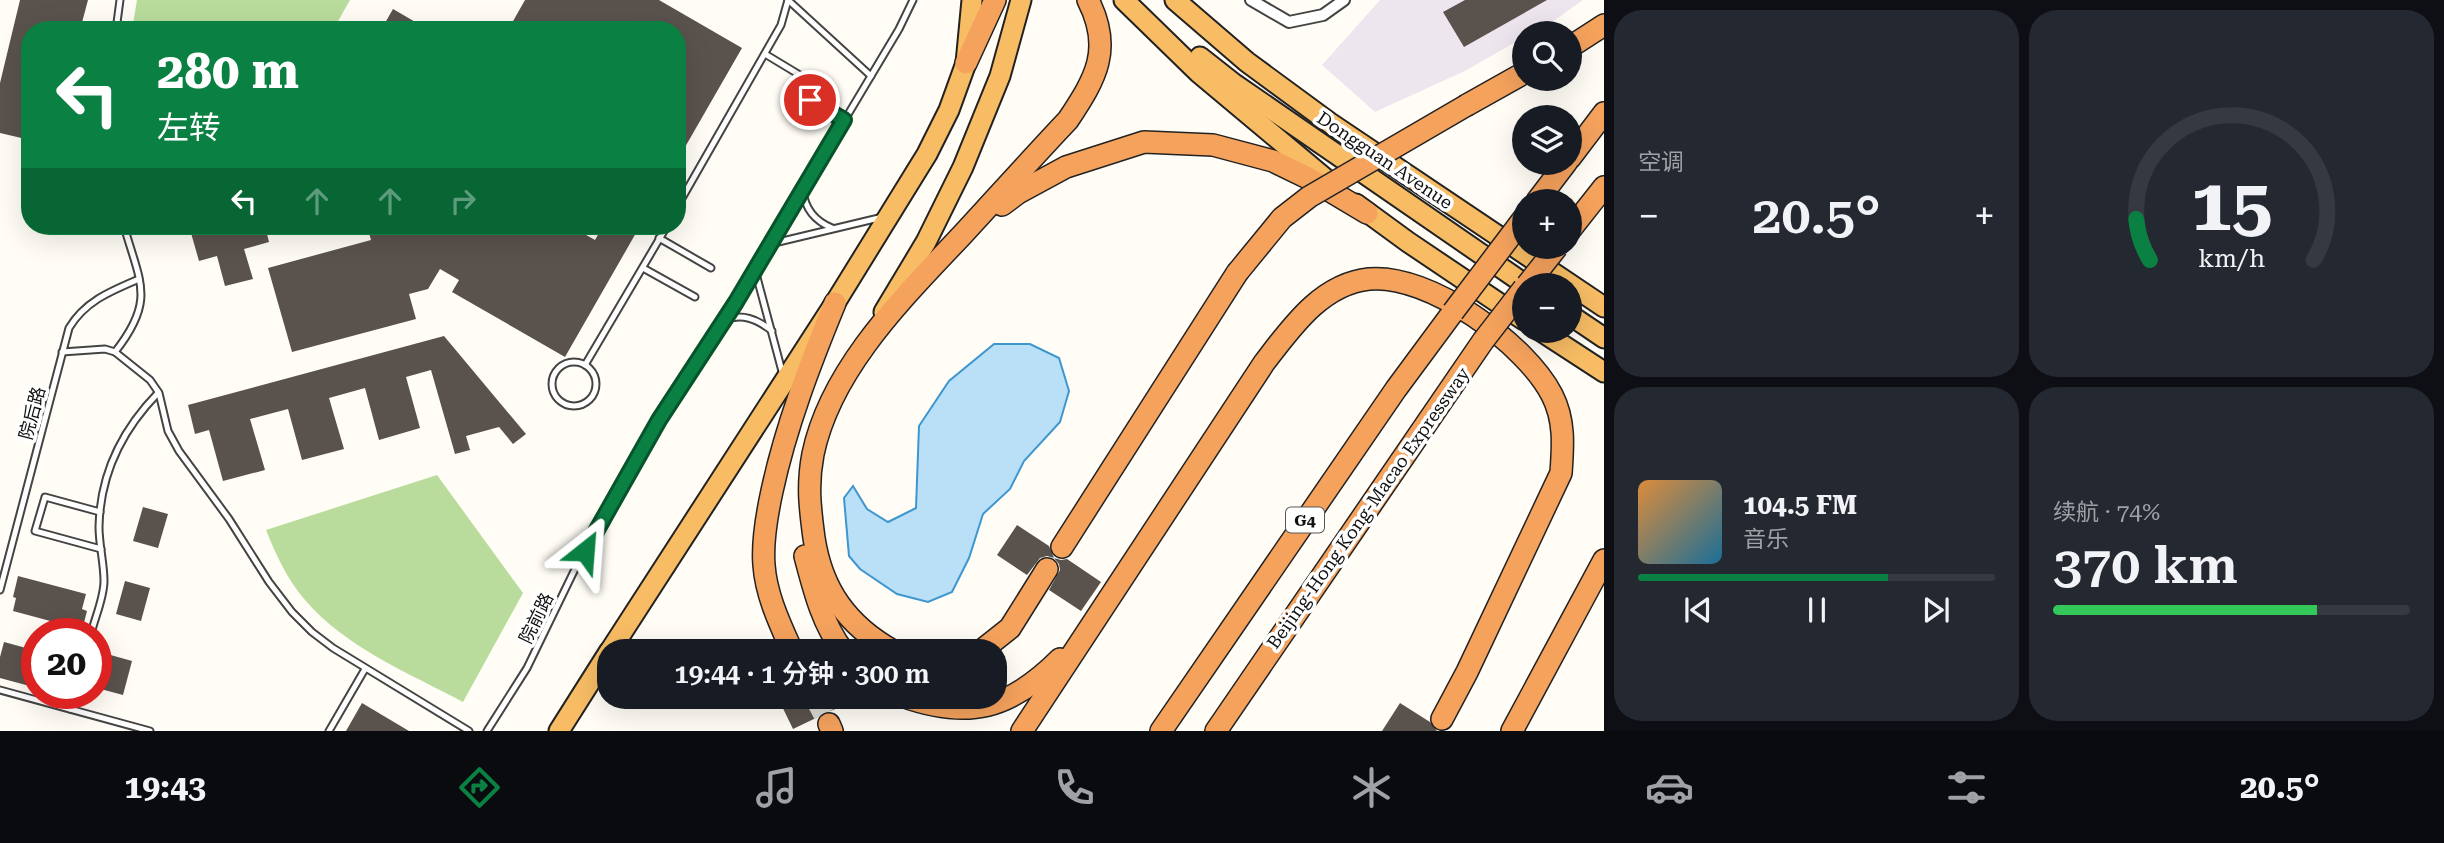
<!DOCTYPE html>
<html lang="zh">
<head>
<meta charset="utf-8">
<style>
	:root { --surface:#171b24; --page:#242831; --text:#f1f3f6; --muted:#9ea1a6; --line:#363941; --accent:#0b8043 }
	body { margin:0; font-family:"Roboto Serif","Noto Sans SC",serif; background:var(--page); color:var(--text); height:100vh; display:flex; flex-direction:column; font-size:26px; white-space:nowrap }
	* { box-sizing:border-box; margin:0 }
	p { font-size:23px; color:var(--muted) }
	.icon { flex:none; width:38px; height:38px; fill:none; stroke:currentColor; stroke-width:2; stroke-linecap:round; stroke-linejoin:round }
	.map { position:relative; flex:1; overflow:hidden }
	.side { display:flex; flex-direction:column; gap:10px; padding:10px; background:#0d0f14; width:840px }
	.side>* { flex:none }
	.top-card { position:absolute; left:21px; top:21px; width:665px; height:214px; border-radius:28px; box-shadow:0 7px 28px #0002; background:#0b8043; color:#fff; overflow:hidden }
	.fabs { position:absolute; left:1512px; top:21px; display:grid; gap:14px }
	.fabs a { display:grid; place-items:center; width:70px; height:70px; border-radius:50%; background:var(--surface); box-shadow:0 7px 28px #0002; font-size:35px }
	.speed { position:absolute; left:21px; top:618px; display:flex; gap:14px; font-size:35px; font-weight:700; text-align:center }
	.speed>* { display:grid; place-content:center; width:91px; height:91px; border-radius:50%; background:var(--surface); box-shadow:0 7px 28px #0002; line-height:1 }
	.speed .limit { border:10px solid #d22; background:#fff; color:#111 }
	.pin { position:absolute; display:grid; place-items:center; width:60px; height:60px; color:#fff; margin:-30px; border:4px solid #fff; border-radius:50%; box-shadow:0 2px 7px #0007 }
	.me { position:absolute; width:77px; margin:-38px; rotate:28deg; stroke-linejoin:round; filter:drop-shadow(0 0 5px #0008) }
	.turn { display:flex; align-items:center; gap:24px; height:147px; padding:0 21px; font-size:32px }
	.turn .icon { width:91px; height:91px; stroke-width:2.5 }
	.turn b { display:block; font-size:49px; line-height:60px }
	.lanes { display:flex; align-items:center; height:66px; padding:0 21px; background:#0003; justify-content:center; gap:35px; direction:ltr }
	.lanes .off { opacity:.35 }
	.big { font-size:52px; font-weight:600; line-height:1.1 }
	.side .tile { flex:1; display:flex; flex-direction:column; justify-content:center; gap:10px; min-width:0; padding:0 24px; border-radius:28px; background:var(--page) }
	.side .dial { align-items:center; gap:0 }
	.dial svg { height:182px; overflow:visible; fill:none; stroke:var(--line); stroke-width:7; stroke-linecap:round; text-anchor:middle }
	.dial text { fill:var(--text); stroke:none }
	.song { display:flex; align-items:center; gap:21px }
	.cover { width:84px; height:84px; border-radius:10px; background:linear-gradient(135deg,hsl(30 70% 55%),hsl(200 70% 35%)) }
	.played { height:7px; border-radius:4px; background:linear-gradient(90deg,var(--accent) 70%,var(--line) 70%) }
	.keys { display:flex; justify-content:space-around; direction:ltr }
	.heat { display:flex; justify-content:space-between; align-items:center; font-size:38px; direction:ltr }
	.charge { height:10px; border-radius:5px; background:linear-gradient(90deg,#34c759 74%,var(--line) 0) }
	.side .tiles { flex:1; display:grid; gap:10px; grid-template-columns:repeat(2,1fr) }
	.trip { position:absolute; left:597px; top:639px; width:410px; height:70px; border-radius:28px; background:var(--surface); box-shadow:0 7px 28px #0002; font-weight:600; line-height:70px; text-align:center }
	.menu { display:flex; height:112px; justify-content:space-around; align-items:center; background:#090b0e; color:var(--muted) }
	.menu .icon { width:49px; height:49px }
	.menu .on { color:var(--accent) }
	.menu b { font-size:32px; color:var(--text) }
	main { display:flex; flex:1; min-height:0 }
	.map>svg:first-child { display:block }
</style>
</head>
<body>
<main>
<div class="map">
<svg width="1604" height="731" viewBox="0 0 1604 731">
	<rect width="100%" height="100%" fill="#fffdf5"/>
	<polygon fill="#eee6ef" points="1380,0 1583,0 1555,20 1531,33 1524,33 1524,37 1467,70 1375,112 1322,65"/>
	<g fill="#b9dc9c">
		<polygon points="137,0 350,0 333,30 132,30"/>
		<path d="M437,475L523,593L463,702C409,673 346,648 305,600C287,579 276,555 266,530Z"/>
	</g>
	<polygon fill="#b9e0f7" stroke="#3f96cf" stroke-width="2" points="994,344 1030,344 1059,358 1069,391 1060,422 1024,461 1010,489 983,514 969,558 952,592 928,602 897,594 860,569 849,556 844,498 853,486 867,509 888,522 916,508 919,426 949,381"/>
	<g fill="#5a524d">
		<polygon points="20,0 88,0 80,30 30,30 30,140 0,133 0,83"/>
		<polygon points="525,0 659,0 742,48 677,161 677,30 508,30"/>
		<polygon points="1465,0 1547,0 1464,47 1443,12"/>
		<polygon points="393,9 429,30 381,30"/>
		<polygon points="189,226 265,226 269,242 244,249 253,279 225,286 217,256 199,261"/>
		<polygon points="367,226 570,226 595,240 603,226 640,226 565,357 452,292 459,280 440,269 428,289 409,294 416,319 292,352 268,268 371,240"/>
		<polygon points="444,336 526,434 513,444 499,427 466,436 470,450 455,454 431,370 406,377 420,428 379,440 365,388 329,398 344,449 302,460 288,409 250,419 265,470 223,481 209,430 195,434 188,405"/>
		<polygon points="143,507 168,514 158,548 133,541"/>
		<polygon points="1017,525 1049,546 1054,558 1061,560 1067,559 1101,582 1081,611 1049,590 1060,570 1059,564 1054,558 1047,556 1040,558 1027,575 997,555"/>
		<polygon points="18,576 86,594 82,609 87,611 81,634 51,634 54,622 13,611 16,598 13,597"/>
		<polygon points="125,581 150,588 141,621 116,614"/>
		<polygon points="4,642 37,651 37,688 0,678 0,657"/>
		<polygon points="107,654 132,661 123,695 97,688"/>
		<polygon points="777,696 862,696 831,711 823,712 818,717 793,729"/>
		<polygon points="362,703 409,731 346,731"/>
		<polygon points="1400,703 1430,722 1437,731 1382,731"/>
	</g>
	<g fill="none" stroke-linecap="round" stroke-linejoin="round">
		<polyline stroke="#dbdad3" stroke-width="21" stroke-dasharray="21 10" stroke-linecap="butt" points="814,696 829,724"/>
		<defs>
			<g id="service">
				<polyline points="788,0 871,76"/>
				<polyline points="116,30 120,0"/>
				<polyline points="765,54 818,86 810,100 844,120"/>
				<path d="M803,191C805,209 815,221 832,228"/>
				<polyline points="677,207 781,25 788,0"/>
				<polyline points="659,238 711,268"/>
				<polyline points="770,244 883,217"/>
				<polyline points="643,268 695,297"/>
				<polyline points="755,270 783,375"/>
				<path d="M724,320C742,313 757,319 772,331"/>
				<polyline points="62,352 105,349 115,352 150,380 159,393 168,431 179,451 229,519 269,582 292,612 312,632 333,648 469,731"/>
				<path d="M115,352C156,300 140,283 124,226"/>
				<circle cx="574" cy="384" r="22"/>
				<polyline points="585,365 667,226"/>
				<polyline points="100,512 45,497 35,531 101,549"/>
				<path d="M0,590L69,328C85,301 111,291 139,279"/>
				<path d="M91,634C95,617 104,598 104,581C104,563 99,545 99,527C100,474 122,430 158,393"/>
				<polyline points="0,690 150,731"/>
				<polyline points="70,709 75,693"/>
				<polyline points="329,731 365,669"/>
				<polyline points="487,731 527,668 576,567 630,468 688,372 736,302 899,29 913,0"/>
			</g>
			<polyline id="minor" points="1251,0 1289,22 1323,15 1344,0"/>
			<g id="trunk">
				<polyline points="1124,0 1199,73 1333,185"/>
				<polyline points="1175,0 1247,62 1330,123 1604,307"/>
				<polyline points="1200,57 1233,83 1526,285"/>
				<polyline points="1356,204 1408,242 1524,320"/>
				<polyline points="884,312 926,242 963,167 1000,76 1021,0"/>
				<polyline points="1570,315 1604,338"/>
				<polyline points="1541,331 1604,372"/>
				<polyline points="610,651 835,303 927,154 949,110 966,63 972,0"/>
				<polyline points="559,731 609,652"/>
			</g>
			<g id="motorway">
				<polyline points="1570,47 1604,25"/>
				<polyline points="966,63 995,0"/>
				<polyline points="1467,105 1524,73"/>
				<polyline points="1570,158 1604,113"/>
				<polyline points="1537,201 1566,163"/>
				<polyline points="1002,205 1018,193 1066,167 1144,142 1213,145 1273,161 1310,179 1367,213"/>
				<polyline points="1570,230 1604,187"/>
				<polyline points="1062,547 1237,273"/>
				<path d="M805,556C814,590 822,623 843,651"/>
				<path d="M792,651C780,624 766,595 764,565C762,541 767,514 772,491C786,426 810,364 835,303"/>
				<path d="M893,651C847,625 822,590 814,538C810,508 807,485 813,454C831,367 906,295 964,233C999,195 1033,157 1068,120C1096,78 1113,49 1088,0"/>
				<polyline points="981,651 1010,628 1047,569"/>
				<path d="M902,696C969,720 1010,709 1060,659"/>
				<polyline points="829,724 832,731"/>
				<path d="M1022,731L1264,363C1291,328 1321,284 1369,279C1429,273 1526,344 1552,395C1565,420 1563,446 1561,473L1467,672L1442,719"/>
				<polyline points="1161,731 1396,389 1453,312"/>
				<polyline points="1216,731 1483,341"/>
				<polyline points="1512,731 1604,560"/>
			</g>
		</defs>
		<use href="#service" stroke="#444" stroke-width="9"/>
		<use href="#minor" stroke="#444" stroke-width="14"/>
		<use href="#trunk" stroke="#222" stroke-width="23"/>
		<use href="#motorway" stroke="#222" stroke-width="24"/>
		<use href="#service" stroke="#fff" stroke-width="5"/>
		<use href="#minor" stroke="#fff" stroke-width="10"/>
		<use href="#trunk" stroke="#f7bc64" stroke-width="19"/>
		<use href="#motorway" stroke="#f5a25d" stroke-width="21"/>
		<defs>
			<g id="motorway-bridge">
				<polyline points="1237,273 1282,218 1309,197 1467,105"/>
				<polyline points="1527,285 1557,247"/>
				<polyline points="1453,312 1524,218"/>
				<polyline points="1483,341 1524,288"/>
			</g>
		</defs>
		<use href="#motorway-bridge" stroke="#222" stroke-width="24" stroke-linecap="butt"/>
		<use href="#motorway-bridge" stroke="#f5a25d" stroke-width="21"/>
	</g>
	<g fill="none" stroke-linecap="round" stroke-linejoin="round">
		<defs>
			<polyline id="route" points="585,551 659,420 736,302 844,120 810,100"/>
		</defs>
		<use href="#route" stroke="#07532c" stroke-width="18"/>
		<use href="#route" stroke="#0b8043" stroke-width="12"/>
	</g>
	<g text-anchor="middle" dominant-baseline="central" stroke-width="7" stroke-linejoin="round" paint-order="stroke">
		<rect fill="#fff" stroke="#585858" stroke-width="2" x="1286" y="507.5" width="38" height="25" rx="5"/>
		<g font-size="16" font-weight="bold" fill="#111">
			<text x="1305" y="520">G4</text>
		</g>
		<g font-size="18" fill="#111" stroke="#fff">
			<text transform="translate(1385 160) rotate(34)">Dongguan Avenue</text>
			<text transform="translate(32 413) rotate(-75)">院后路</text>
			<text transform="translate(1368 508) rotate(-55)">Beijing-Hong Kong-Macao Expressway</text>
			<text transform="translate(536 618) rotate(-64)">院前路</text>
		</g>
	</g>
</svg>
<div class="fabs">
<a><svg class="icon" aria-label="search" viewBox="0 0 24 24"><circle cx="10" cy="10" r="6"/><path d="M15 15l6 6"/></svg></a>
<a><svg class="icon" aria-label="layers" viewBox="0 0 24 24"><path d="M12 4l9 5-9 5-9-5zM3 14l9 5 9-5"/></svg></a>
<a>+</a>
<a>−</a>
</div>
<div class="speed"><div class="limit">20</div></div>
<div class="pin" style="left:810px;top:100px;background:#d93025"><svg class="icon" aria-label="arrive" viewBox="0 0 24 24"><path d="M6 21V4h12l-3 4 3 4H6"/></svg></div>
<svg class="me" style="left:585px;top:551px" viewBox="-20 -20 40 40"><path d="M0-17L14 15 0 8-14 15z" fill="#0b8043" stroke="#fff" stroke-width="4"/></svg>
<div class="trip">19:44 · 1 分钟 · 300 m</div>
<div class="top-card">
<div class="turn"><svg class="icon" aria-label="left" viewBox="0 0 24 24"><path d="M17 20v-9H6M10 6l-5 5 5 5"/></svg><div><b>280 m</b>左转</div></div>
<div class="lanes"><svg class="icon" aria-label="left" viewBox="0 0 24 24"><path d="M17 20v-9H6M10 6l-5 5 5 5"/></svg><svg class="icon off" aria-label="ahead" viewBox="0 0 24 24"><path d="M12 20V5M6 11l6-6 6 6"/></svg><svg class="icon off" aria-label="ahead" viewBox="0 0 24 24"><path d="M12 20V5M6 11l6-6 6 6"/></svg><svg class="icon off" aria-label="right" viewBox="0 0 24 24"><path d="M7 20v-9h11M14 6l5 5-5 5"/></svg></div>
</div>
</div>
<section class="side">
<div class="tiles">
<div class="tile"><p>空调</p>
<div class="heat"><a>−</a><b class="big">20.5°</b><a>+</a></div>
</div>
<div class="tile dial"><svg viewBox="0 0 100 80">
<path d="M14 69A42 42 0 1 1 86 69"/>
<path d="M14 69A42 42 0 0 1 8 51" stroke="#0b8043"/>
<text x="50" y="56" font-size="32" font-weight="700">15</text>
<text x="50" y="72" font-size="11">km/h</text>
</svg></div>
<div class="tile">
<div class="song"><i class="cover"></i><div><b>104.5 FM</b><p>音乐</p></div></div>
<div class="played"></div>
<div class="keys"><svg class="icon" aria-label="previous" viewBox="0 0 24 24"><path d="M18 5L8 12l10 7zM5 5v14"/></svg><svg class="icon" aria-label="pause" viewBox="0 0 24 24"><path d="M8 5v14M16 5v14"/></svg><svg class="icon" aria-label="next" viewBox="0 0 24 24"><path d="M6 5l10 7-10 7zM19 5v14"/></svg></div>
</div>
<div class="tile"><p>续航 · 74%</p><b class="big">370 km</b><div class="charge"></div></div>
</div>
</section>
</main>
<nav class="menu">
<b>19:43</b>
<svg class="icon on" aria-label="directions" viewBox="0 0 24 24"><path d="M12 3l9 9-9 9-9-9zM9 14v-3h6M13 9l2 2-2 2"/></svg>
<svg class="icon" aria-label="music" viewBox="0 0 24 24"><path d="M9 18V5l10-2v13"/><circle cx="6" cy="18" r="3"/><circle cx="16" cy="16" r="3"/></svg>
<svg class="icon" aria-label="phone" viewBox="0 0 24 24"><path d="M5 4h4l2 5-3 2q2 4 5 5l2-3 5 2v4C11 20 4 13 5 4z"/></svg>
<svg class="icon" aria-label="climate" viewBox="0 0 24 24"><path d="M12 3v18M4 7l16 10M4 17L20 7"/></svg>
<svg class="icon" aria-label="car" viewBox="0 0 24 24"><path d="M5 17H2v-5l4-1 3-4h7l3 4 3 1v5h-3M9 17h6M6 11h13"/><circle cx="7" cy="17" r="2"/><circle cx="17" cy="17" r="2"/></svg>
<svg class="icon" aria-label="filters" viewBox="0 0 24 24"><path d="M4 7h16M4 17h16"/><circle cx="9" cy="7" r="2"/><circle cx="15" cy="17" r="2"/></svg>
<b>20.5°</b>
</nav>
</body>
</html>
